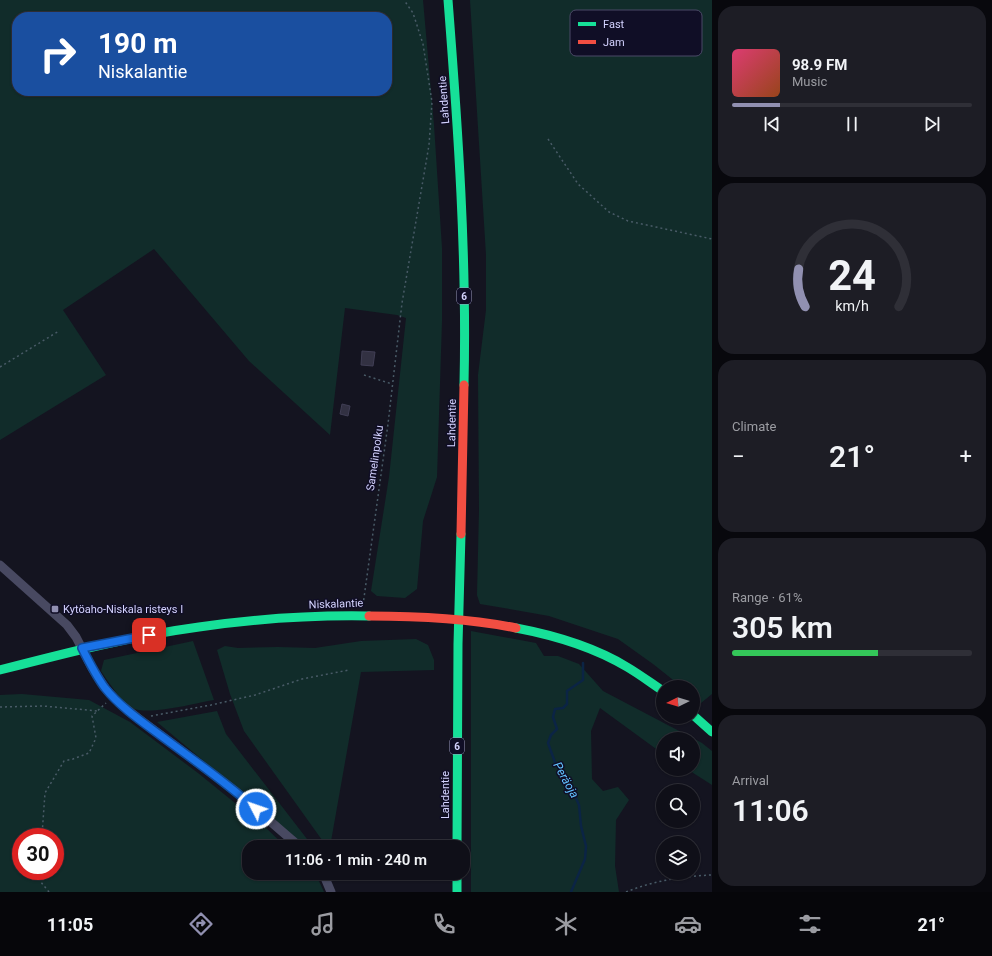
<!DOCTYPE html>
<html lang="en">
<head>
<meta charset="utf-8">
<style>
	:root { --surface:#0f0f18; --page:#1d1d25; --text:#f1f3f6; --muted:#9b9ca2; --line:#2f2f37; --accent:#9190b1 }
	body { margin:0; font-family:Roboto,sans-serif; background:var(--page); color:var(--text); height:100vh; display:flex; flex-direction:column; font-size:15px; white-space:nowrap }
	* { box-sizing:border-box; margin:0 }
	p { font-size:13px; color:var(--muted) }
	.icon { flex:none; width:22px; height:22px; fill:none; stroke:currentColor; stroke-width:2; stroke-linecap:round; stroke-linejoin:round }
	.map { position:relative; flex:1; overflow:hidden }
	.panel { display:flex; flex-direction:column; gap:6px; padding:6px; background:#08080d; width:280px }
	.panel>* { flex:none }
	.hud { position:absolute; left:12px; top:12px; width:380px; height:84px; border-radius:16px; box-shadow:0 1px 3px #0004,0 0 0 1px var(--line); background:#1a4fa0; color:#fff; overflow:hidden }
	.needle { width:26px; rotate:265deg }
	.buttons { position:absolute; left:656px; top:680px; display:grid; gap:8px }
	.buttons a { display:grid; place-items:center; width:44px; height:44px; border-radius:50%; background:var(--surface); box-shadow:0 1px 3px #0004,0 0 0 1px var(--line); font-size:20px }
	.speed { position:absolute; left:12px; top:828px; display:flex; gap:8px; font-size:20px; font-weight:700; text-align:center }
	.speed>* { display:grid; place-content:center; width:52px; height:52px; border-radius:50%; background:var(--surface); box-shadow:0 1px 3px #0004,0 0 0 1px var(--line); line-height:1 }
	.speed .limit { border:6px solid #d22; background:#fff; color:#111 }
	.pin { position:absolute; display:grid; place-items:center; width:34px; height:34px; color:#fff; margin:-17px; border-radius:8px; box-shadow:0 2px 6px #0006 }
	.me { position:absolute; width:44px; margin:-22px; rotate:311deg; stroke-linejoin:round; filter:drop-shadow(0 0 3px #0008) }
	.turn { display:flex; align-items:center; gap:14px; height:84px; padding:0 20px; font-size:18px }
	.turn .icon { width:52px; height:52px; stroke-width:2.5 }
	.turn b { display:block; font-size:28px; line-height:34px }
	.big { font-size:30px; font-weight:600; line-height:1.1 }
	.panel .tile { flex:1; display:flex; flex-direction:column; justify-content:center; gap:6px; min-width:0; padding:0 14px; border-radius:16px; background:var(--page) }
	.panel .dial { align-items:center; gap:0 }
	.dial svg { height:104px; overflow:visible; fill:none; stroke:var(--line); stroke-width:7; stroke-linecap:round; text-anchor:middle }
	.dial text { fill:var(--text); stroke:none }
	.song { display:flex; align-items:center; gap:12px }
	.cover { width:48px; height:48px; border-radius:6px; background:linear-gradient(135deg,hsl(340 70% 55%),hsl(20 70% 35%)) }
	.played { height:4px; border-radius:2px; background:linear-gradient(90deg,var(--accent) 20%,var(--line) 20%) }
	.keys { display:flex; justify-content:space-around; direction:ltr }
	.heat { display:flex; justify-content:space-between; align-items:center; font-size:22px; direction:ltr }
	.charge { height:6px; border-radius:3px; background:linear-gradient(90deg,#34c759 61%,var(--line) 0) }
	.trip { position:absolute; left:242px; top:840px; width:228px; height:40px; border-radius:16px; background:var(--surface); box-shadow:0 1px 3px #0004,0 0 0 1px var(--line); font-weight:600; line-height:40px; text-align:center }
	.menu { display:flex; height:64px; justify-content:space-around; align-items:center; background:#06060a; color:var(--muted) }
	.menu .icon { width:28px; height:28px }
	.menu .on { color:var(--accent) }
	.menu b { font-size:18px; color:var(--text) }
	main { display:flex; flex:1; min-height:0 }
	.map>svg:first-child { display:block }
</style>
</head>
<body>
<main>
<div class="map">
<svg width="712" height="892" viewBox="0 0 712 892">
	<rect width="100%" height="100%" fill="#141420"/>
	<g fill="#112c2a" fill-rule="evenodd">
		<path d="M0,0H423L434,125L442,248V321L437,477L423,521L417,589L405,598L377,596L371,591L389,477L406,318L397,315L345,308L330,435L249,361L154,249L63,310L106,375L0,440ZM17,17H387V91H17Z"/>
		<polygon points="470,0 712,0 712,694 701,703 693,696 693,687 682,687 653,664 618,639 549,616 504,608 480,604 477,595 479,510 478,375 486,310 486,255"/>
		<polygon points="471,631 536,643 544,656 558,656 579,664 603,691 702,743 712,751 712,785 687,769 693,769 693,739 663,739 663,754 600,708 591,731 592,779 603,791 618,787 629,800 616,820 615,866 619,892 471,892"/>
		<polygon points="416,639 428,645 434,660 434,670 361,672 330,847 327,847 244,731 230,694 217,650 225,646 238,648 278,647 315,648 361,641"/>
		<path d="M193,641L214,700C196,703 148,716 132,708C123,704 107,680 101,671L104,660Z"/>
		<path d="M22,694L89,700L130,722L198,773L266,828L286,847H249V873H312L318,879L324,892H0V695ZM21,837H55V871H21Z"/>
		<polygon points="217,711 226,734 307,839 304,845 157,722"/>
	</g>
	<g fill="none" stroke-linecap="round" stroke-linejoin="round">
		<polyline stroke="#0b2445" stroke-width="2.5" points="571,892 585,859 586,846 581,826 579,805 566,776 556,765 548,743 551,735 557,729 553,717 555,709 563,708 567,704 567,691 583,680 583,663"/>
	</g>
	<g fill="#323142" stroke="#403e54">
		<polygon points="362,351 375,352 373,366 361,365"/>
		<polygon points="342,404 350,406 348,416 340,414"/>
	</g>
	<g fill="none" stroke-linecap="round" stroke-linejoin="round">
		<g stroke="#495b67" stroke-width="1.5" stroke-dasharray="2 3" stroke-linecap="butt">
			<polyline points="548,139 578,184 609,212 628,221 712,239"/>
			<polyline points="0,367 59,331"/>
			<polyline points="364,375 392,384"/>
			<polyline points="363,605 388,424 402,303 429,145 432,102 423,44 413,13 404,0"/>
			<polyline points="0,707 43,706 98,711"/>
			<polyline points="151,716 211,705 255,695 302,679 349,670"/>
			<polyline points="41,837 42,835 45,793 64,761 73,759 89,753 96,738 92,716 106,703"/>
			<polyline points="32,871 49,892"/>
			<path d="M626,892C653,881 683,876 712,875"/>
		</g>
		<g stroke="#484961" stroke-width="9">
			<polyline points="0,565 67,625 76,637 92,668 105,688 119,703 138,718 234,790 300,847"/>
			<polyline points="323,873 331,892"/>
		</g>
		<g stroke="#16e098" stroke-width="9">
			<path d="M448,0C458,128 467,257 464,385"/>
			<path d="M516,628C553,635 594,647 627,667C639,674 651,683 663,691"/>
			<path d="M0,670C66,653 132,636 199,627C255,619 312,615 369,616"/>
			<polyline points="693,715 712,732"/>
			<polyline points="457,847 458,644 461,534"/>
			<polyline points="457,873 457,892"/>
		</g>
		<g stroke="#f24e42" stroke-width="9">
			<polyline points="461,534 464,385"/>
			<path d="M369,616C418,616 467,618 516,628"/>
		</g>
	</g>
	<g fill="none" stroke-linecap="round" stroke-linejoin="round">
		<defs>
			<path id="route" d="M149,635L82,648C89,662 96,676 105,688C121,708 144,723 164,738C195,761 227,783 256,809"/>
		</defs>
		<use href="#route" stroke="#114b97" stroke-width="10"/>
		<use href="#route" stroke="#1a73e8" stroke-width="7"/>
	</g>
	<rect fill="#9190b1" stroke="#100e26" stroke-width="1.5" x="51" y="605" width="8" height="8" rx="2"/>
	<g text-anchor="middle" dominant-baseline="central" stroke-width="3" stroke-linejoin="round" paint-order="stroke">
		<g fill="#100e26" stroke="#9998be" stroke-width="1">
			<rect x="457" y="288" width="14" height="16" rx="3"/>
			<rect x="450" y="738" width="14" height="16" rx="3"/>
		</g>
		<g font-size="10" font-weight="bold" fill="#d4d3ff">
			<text x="464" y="296">6</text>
			<text x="457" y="746">6</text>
		</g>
		<g font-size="11" fill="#d4d3ff" stroke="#100e26">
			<text transform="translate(444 100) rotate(-94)">Lahdentie</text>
			<text transform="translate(452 423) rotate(-89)">Lahdentie</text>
			<text transform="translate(375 458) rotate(-82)">Samelinpolku</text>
			<text transform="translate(336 604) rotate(-2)">Niskalantie</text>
			<text transform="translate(445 795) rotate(-90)">Lahdentie</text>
		</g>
		<g font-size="11" fill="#d4d3ff" stroke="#100e26" text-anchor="start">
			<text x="63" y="609">Kytöaho-Niskala risteys I</text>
		</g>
		<g font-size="12" font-style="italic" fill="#61c2ff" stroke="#100e26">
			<text transform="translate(566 780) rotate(61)">Peräoja</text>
		</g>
	</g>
	<rect x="570" y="10" width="132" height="46" rx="6" fill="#100e26" stroke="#4b4967" stroke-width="1"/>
	<rect x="578" y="22" width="18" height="4" fill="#16e098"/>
	<rect x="578" y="40" width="18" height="4" fill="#f24e42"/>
	<g font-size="11" fill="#d4d3ff">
		<text x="603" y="28">Fast</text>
		<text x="603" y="46">Jam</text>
	</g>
</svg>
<div class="buttons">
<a><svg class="needle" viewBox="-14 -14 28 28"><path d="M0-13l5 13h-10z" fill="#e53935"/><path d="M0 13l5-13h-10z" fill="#9b9ca2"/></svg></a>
<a><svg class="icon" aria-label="sound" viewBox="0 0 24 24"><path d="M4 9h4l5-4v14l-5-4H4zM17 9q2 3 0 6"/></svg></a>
<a><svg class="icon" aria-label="search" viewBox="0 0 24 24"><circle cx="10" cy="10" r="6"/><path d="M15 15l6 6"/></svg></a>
<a><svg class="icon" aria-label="layers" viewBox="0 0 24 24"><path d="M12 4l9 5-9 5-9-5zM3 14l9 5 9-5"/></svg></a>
</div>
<div class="speed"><div class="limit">30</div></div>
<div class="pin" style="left:149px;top:635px;background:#d93025"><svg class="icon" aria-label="arrive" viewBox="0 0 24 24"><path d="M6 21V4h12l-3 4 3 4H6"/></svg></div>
<svg class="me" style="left:256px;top:809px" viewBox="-20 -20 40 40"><circle r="17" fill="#1a73e8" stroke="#fff" stroke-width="3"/><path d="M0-11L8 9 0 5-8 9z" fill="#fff"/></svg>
<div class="trip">11:06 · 1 min · 240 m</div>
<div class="hud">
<div class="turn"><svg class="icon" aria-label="right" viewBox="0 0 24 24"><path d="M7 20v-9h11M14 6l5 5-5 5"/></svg><div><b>190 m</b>Niskalantie</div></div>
</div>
</div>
<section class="panel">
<div class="tile">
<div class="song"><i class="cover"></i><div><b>98.9 FM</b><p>Music</p></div></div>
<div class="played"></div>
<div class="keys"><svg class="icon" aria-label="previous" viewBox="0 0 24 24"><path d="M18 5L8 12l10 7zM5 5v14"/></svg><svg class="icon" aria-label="pause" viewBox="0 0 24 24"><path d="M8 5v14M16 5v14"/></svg><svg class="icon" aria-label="next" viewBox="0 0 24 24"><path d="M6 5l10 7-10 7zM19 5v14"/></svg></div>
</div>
<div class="tile dial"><svg viewBox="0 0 100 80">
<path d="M14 69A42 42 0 1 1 86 69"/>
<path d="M14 69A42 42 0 0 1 9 40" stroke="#9190b1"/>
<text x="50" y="56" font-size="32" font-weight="700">24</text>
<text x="50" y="72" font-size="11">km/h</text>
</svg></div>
<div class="tile"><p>Climate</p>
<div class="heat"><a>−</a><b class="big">21°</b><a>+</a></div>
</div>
<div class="tile"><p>Range · 61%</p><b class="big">305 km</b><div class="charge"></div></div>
<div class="tile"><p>Arrival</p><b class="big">11:06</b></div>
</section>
</main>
<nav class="menu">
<b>11:05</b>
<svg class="icon on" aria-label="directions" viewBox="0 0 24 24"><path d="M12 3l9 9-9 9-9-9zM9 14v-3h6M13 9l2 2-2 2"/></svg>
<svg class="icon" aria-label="music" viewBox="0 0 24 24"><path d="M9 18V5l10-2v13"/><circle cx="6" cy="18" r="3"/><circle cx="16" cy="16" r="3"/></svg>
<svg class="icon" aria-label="phone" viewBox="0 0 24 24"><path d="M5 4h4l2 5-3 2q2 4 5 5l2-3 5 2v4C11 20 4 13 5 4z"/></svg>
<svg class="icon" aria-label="climate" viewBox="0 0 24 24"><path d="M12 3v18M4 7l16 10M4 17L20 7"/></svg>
<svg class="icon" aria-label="car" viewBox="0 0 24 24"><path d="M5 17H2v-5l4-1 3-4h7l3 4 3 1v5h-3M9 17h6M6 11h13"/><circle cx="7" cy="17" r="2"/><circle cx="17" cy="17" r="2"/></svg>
<svg class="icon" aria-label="filters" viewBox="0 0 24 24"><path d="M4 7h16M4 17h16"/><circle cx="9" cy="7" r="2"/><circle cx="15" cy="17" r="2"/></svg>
<b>21°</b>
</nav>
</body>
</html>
